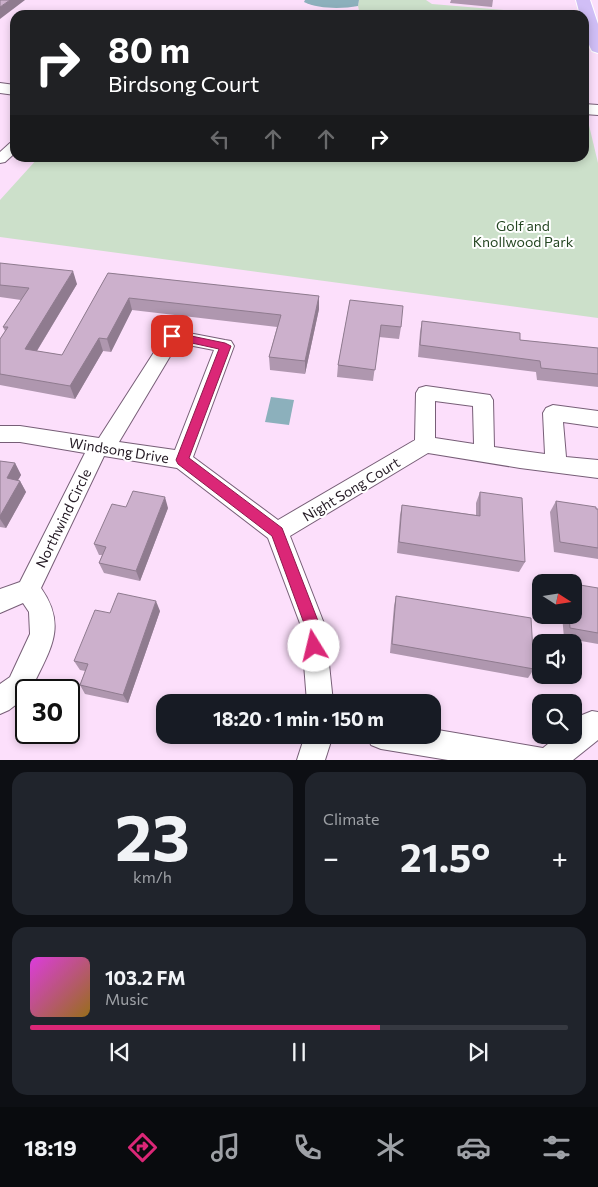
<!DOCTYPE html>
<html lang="en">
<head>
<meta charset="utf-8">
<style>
	:root { --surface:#171b24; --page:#20242c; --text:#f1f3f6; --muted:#9ea1a6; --line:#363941; --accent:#db2777 }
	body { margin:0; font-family:Commissioner,sans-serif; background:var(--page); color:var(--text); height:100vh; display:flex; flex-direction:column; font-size:19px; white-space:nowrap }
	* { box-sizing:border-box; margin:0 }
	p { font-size:16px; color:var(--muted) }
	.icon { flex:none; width:28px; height:28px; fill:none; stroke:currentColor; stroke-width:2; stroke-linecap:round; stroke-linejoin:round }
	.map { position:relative; height:760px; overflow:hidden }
	.sheet { display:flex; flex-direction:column; gap:12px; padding:12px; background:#0d0f14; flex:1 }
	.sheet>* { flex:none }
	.banner { position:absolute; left:10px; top:10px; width:579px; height:152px; border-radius:15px; box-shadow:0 2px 8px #0003; background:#202124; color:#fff; overflow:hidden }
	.needle { width:32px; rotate:102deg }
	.tools { position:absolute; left:532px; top:574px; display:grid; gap:10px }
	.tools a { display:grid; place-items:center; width:50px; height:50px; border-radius:10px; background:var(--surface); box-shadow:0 2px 8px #0003; font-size:25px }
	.speed { position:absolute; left:15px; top:679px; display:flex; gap:10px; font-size:25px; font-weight:700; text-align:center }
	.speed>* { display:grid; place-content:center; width:65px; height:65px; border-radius:50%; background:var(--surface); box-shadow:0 2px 8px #0003; line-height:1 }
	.speed .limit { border:2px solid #111; border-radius:8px; background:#fff; color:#111 }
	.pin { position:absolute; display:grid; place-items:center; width:42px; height:42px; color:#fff; margin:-21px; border-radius:10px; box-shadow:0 2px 8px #0006 }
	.me { position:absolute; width:55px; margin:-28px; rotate:351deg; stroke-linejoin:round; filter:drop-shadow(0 0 4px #0008) }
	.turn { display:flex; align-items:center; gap:18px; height:105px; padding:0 15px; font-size:22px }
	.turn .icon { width:65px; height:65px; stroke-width:2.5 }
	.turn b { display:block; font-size:35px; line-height:42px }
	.lanes { display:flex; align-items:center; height:48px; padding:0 15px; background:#0003; justify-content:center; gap:25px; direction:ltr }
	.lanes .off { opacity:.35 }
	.big { font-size:38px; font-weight:700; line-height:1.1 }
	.sheet .tile { flex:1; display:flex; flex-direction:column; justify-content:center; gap:8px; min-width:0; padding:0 18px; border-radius:15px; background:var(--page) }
	.sheet .dial { align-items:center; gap:0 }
	.dial b { font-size:65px; line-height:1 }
	.song { display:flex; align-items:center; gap:15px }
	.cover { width:60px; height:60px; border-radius:8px; background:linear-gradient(135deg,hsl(300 70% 55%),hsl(40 70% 35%)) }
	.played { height:5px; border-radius:2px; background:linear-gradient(90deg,var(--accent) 65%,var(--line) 65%) }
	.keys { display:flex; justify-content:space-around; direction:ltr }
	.heat { display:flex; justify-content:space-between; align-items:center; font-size:28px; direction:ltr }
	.sheet .tiles { flex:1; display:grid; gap:12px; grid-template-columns:1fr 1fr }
	.tile:last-child { grid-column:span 2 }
	.trip { position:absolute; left:156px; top:694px; width:285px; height:50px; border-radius:15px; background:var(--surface); box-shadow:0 2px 8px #0003; font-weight:700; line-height:50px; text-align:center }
	.tab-bar { display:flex; height:80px; justify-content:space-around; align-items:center; background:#090b0e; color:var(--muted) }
	.tab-bar .icon { width:35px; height:35px }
	.tab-bar .selected { color:var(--accent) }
	.tab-bar b { font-size:22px; color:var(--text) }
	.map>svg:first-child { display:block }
</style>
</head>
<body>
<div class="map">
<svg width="598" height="760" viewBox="0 0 598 760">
	<rect width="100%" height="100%" fill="#fcdffb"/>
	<g fill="#cce0ca">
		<polygon points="359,0 426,0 432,4 563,15 360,15 358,6"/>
		<polygon points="584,120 588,121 598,163 598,318 0,237 0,200 38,158 584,158"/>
	</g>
	<g fill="#8cb0bc">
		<path d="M305,0H359L358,6C342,9 318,9 304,2Z"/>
		<polygon points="271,397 294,400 289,425 265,422"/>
	</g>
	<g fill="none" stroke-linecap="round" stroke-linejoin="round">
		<defs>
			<g id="street">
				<polygon points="15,142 15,153 5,162 0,163 0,152 10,143"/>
				<path d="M173,330L225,340L231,341L234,346L193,457L278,520L415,440L416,393L419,388L426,386L490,395L493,400L494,447L545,454L543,413L546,408L553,405L598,411V427L563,422L566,457L598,460V478L520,468L428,453L290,536L325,626L333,702H307L301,626L268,538L177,468L104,456L41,588C69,628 48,652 31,690H26V697L9,710L0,714V684L10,677L30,634L29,612L23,603L0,613V589L20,582L85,453L20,442H0V426H20L99,438L167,332ZM178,343L214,350L175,450L119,442ZM435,401L473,406L474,444L435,438Z"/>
				<polygon points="592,711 598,712 598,740 573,760 448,760 381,749 371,745 367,735 432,735 432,729 543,748 559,735 574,735 574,723 582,715"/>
				<polygon points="305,735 333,735 325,760 297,760"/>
			</g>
			<g id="secondary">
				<polygon points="0,83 15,85 15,95 0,93"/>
				<polygon points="584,104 598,105 598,115 584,114"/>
			</g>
			<path id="primary" d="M576,0H590L598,24V53L592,51C586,41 584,27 584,15H580Z"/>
		</defs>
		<use href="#street" stroke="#775e77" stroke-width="2"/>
		<use href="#secondary" stroke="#775e77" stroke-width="2"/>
		<use href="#primary" stroke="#fff" stroke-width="2"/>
		<use href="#street" fill="#fff" fill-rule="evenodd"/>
		<use href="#secondary" fill="#fff" fill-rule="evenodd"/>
		<use href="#primary" fill="#d0bef6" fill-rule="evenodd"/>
	</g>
	<g fill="#af97af">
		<polygon points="451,0 493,0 492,7 450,3"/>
		<polygon points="0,263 77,284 37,351 62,355 108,273 319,296 319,309 305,374 270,370 269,357 277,327 132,310 111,352 103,351 75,399 0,385 0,339 5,331 3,327 21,300 0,297"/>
		<polygon points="350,300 401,327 399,339 379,337 373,381 337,377 338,365"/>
		<polygon points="422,321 520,340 598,348 598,387 537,380 536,372 418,357 420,332"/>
		<polygon points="0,461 15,463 21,475 18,480 20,481 26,492 6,528 0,527"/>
		<polygon points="480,492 525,562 519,572 397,553 400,515 402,505 476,515 476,503"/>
		<polygon points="556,501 598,509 598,559 554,552 550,512"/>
		<polygon points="168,508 140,581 104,573 99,563 102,555 99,555 94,544"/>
		<polygon points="598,588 598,644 564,638 562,615 574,615"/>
		<polygon points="396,596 534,669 528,678 390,653 394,606"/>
		<polygon points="160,611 128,703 85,694 80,685 85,671 80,670 74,661 110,613"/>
	</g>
	<g fill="#8f7b8f">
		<polygon points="10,0 25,0 0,19 0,7"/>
		<polygon points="73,271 77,284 30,362 25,349"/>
		<polygon points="319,296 319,309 305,374 305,361"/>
		<polygon points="129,298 132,310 111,352 107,339"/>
		<polygon points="99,338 103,351 75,399 70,386"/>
		<polygon points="15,463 21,475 13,489 7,478"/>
		<polygon points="20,481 26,492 6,528 0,519 0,516"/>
		<polygon points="165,497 168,508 140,581 136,571"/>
		<polygon points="156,601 160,611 128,703 123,695"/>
	</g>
	<g fill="#ccb0cc" stroke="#8f7b8f">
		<polygon points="0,0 10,0 0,7"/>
		<polygon points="164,13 170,15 158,15"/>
		<polygon points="0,263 73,271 25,349 62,355 108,273 319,296 305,361 269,357 281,315 129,298 107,339 99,338 70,386 0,374 0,339 8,327 3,327 29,288 0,285"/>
		<polygon points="350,300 403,306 401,327 381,325 375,370 338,365"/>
		<polygon points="422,321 520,333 520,340 598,348 598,374 541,368 540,361 420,345"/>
		<polygon points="0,461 15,463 7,478 20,481 0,516"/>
		<polygon points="133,491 165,497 136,571 99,563 106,547 94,544 112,504 126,507"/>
		<polygon points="480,492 522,498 525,562 399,542 402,505 480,516"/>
		<polygon points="556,501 596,507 596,509 598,509 598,548 560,542"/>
		<polygon points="574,584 598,588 598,633 570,628 569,615 574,615"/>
		<polygon points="118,593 156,601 123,695 80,685 88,664 74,661 95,610 110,613"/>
		<polygon points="396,596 531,618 534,669 392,644"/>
	</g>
	<polygon fill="#db2777" stroke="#8e194d" points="172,332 225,343 231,346 189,458 282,528 320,626 322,646 320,651 314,653 309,651 305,626 272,536 178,464 176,460 219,349 169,338 167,336"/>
	<g text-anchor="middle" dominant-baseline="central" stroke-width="4" stroke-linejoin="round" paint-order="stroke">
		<g font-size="14" fill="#244621" stroke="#fff">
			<text x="523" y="225">Golf and<tspan x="523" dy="16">Knollwood Park</tspan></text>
		</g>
		<g font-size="14" fill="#231923" stroke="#fff">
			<text transform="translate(119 450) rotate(9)">Windsong Drive</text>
			<text transform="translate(351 489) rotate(-31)">Night Song Court</text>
			<text transform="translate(63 518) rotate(-64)">Northwind Circle</text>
		</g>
	</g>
</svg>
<div class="tools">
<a><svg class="needle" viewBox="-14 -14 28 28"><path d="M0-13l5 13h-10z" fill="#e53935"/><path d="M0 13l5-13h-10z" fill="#9ea1a6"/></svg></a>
<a><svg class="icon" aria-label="sound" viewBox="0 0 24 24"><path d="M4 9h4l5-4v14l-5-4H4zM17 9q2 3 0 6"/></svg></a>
<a><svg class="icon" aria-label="search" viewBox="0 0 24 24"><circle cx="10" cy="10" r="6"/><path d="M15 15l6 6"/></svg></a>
</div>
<div class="speed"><div class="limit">30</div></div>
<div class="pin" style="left:172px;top:336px;background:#d93025"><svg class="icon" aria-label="arrive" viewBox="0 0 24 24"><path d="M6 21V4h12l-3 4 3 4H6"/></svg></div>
<svg class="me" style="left:314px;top:646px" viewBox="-20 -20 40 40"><circle r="19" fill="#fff"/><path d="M0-13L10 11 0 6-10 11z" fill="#db2777"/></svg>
<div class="trip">18:20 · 1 min · 150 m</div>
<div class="banner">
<div class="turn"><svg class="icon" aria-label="right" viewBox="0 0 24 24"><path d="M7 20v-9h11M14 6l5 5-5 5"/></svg><div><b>80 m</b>Birdsong Court</div></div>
<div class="lanes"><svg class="icon off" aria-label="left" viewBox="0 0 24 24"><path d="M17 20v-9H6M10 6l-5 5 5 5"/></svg><svg class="icon off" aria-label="ahead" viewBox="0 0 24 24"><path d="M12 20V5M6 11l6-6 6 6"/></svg><svg class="icon off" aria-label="ahead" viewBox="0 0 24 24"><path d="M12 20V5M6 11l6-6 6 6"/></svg><svg class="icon" aria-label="right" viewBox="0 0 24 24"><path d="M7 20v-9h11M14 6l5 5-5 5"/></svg></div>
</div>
</div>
<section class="sheet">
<div class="tiles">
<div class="tile dial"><b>23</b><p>km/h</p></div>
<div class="tile"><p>Climate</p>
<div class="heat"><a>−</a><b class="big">21.5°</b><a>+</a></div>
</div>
<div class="tile">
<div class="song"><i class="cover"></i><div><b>103.2 FM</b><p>Music</p></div></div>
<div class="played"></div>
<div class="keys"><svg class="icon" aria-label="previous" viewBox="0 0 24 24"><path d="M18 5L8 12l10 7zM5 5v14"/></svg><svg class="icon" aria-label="pause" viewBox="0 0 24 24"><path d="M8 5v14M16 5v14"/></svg><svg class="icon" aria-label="next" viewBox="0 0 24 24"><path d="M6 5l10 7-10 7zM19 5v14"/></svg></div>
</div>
</div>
</section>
<nav class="tab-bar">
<b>18:19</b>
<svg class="icon selected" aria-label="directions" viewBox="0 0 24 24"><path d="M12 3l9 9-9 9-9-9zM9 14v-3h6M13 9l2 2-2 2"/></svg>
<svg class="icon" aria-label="music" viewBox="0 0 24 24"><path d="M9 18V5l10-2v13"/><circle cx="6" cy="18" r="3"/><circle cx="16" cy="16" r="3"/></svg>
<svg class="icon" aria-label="phone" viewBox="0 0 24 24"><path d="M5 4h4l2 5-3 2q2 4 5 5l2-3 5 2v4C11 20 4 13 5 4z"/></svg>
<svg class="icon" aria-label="climate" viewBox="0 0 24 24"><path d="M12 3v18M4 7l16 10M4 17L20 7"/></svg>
<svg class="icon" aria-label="car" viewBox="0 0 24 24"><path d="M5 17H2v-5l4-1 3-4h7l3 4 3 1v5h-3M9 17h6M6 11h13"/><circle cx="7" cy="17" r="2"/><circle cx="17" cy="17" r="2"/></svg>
<svg class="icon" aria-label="filters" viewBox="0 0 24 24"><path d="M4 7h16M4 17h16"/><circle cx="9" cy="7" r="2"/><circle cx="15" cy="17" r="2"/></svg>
</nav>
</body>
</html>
